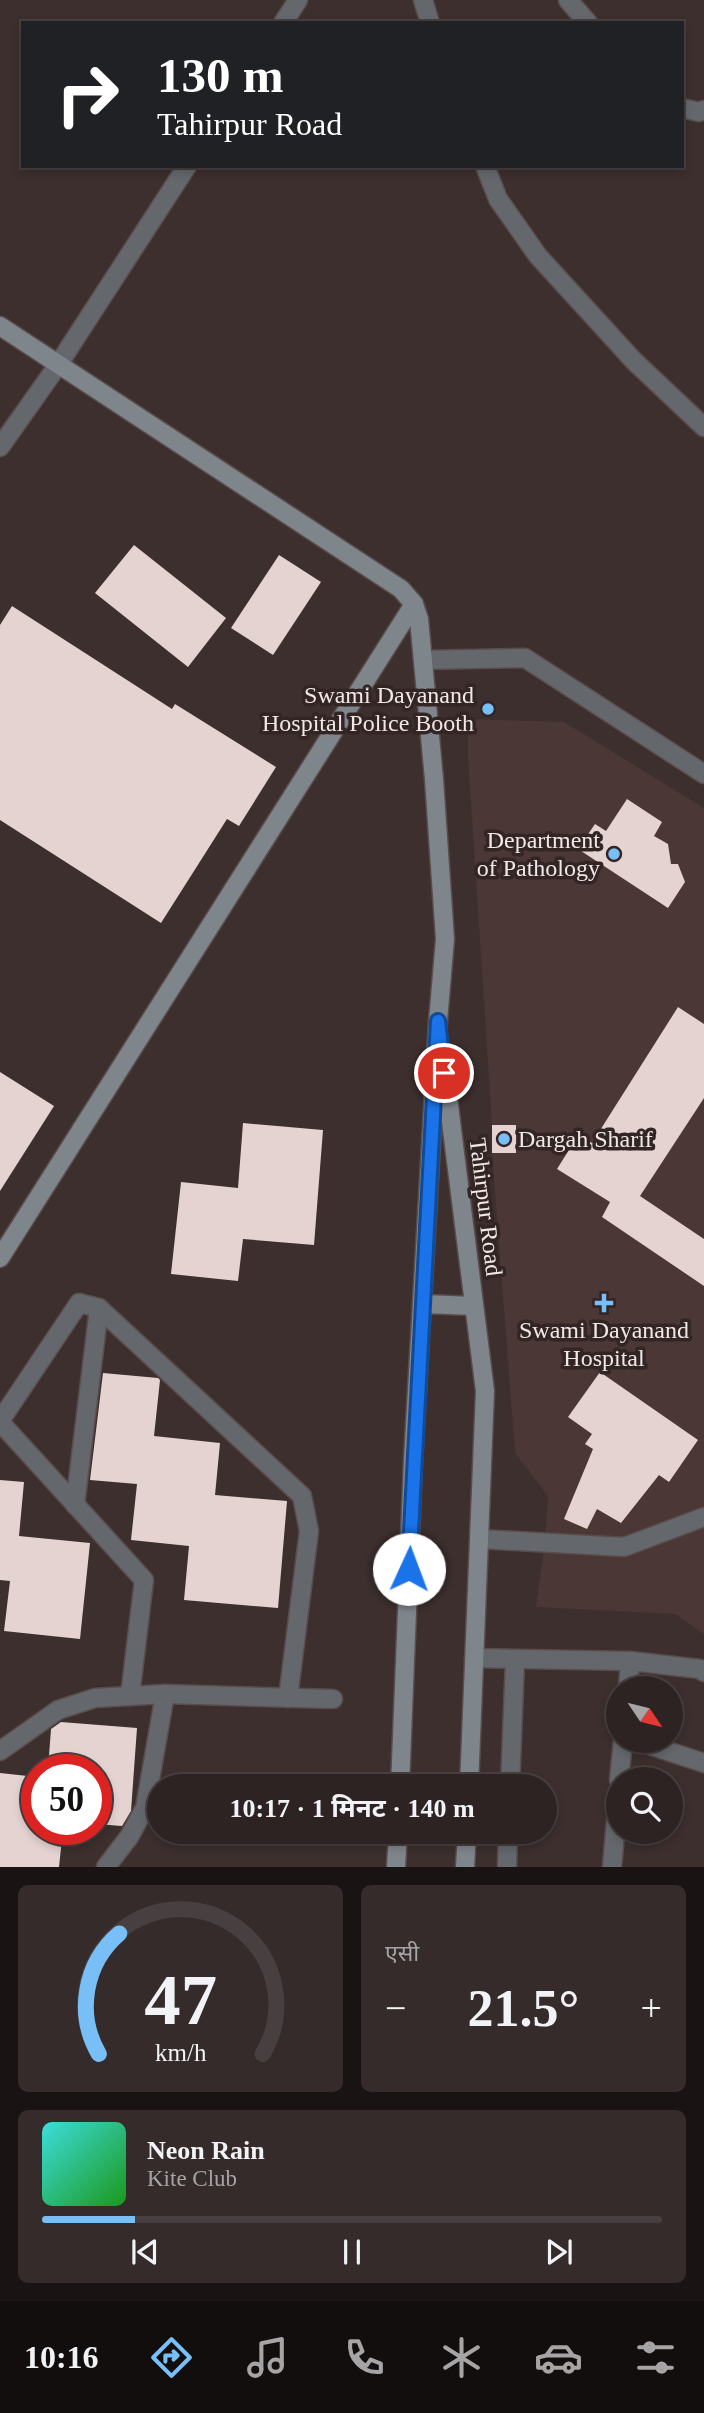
<!DOCTYPE html>
<html lang="hi">
<head>
<meta charset="utf-8">
<style>
	:root { --surface:#2d2322; --page:#352b2a; --text:#f1f3f6; --muted:#a7a4a5; --line:#484040; --accent:#78bff8 }
	body { margin:0; font-family:"Times New Roman","Noto Sans Devanagari",serif; background:var(--page); color:var(--text); height:100vh; display:flex; flex-direction:column; font-size:26px; white-space:nowrap }
	* { box-sizing:border-box; margin:0 }
	p { font-size:23px; color:var(--muted) }
	.icon { flex:none; width:38px; height:38px; fill:none; stroke:currentColor; stroke-width:2; stroke-linecap:round; stroke-linejoin:round }
	.map { position:relative; height:1867px; overflow:hidden }
	.side { display:flex; flex-direction:column; gap:18px; padding:18px; background:#191313; flex:1 }
	.side>* { flex:none }
	.banner { position:absolute; left:21px; top:21px; width:663px; height:147px; border-radius:0px; box-shadow:0 4px 10px #0003,0 0 0 2px var(--line); background:#202124; color:#fff; overflow:hidden }
	.needle { width:46px; rotate:125deg }
	.buttons { position:absolute; left:606px; top:1676px; display:grid; gap:14px }
	.buttons a { display:grid; place-items:center; width:77px; height:77px; border-radius:50%; background:var(--surface); box-shadow:0 4px 10px #0003,0 0 0 2px var(--line); font-size:35px }
	.speed { position:absolute; left:21px; top:1754px; display:flex; gap:14px; font-size:35px; font-weight:700; text-align:center }
	.speed>* { display:grid; place-content:center; width:91px; height:91px; border-radius:50%; background:var(--surface); box-shadow:0 4px 10px #0003,0 0 0 2px var(--line); line-height:1 }
	.speed .limit { border:10px solid #d22; background:#fff; color:#111 }
	.pin { position:absolute; display:grid; place-items:center; width:60px; height:60px; color:#fff; margin:-30px; border:4px solid #fff; border-radius:50%; box-shadow:0 2px 7px #0007 }
	.me { position:absolute; width:77px; margin:-38px; rotate:2deg; stroke-linejoin:round; filter:drop-shadow(0 0 5px #0008) }
	.turn { display:flex; align-items:center; gap:24px; height:147px; padding:0 21px; font-size:32px }
	.turn .icon { width:91px; height:91px; stroke-width:2.5 }
	.turn b { display:block; font-size:49px; line-height:60px }
	.big { font-size:52px; font-weight:700; line-height:1.1 }
	.side .tile { flex:1; display:flex; flex-direction:column; justify-content:center; gap:10px; min-width:0; padding:0 24px; border-radius:10px; background:var(--page) }
	.side .dial { align-items:center; gap:0 }
	.dial svg { height:182px; overflow:visible; fill:none; stroke:var(--line); stroke-width:7; stroke-linecap:round; text-anchor:middle }
	.dial text { fill:var(--text); stroke:none }
	.song { display:flex; align-items:center; gap:21px }
	.cover { width:84px; height:84px; border-radius:10px; background:linear-gradient(135deg,hsl(180 70% 55%),hsl(120 70% 35%)) }
	.played { height:7px; border-radius:4px; background:linear-gradient(90deg,var(--accent) 15%,var(--line) 15%) }
	.keys { display:flex; justify-content:space-around; direction:ltr }
	.heat { display:flex; justify-content:space-between; align-items:center; font-size:38px; direction:ltr }
	.side .tiles { flex:1; display:grid; gap:18px; grid-template-columns:1fr 1fr }
	.tile:last-child { grid-column:span 2 }
	.trip { position:absolute; left:147px; top:1774px; width:410px; height:70px; border-radius:35px; background:var(--surface); box-shadow:0 4px 10px #0003,0 0 0 2px var(--line); font-weight:700; line-height:70px; text-align:center }
	.tab-bar { display:flex; height:112px; justify-content:space-around; align-items:center; background:#120e0e; color:var(--muted) }
	.tab-bar .icon { width:49px; height:49px }
	.tab-bar .active { color:var(--accent) }
	.tab-bar b { font-size:32px; color:var(--text) }
	.map>svg:first-child { display:block }
</style>
</head>
<body>
<div class="map">
<svg width="704" height="1867" viewBox="0 0 704 1867">
	<rect width="100%" height="100%" fill="#3c2f2e"/>
	<polygon fill="#4b3735" points="468,719 564,722 704,808 704,1634 675,1614 536,1607 545,1542 548,1496 515,1453 492,1153 516,1153 516,1125 492,1125 468,757"/>
	<g fill="#e5d3d2">
		<polygon points="134,545 226,618 188,667 95,593"/>
		<polygon points="279,555 321,582 273,655 231,628"/>
		<polygon points="12,606 172,709 175,704 276,767 239,826 227,819 161,923 0,820 0,625"/>
		<polygon points="627,799 662,822 654,836 668,844 671,864 678,864 685,882 668,908 578,849 595,824 606,831"/>
		<polygon points="678,1007 704,1024 704,1098 640,1196 704,1239 704,1286 602,1217 610,1202 557,1169 579,1134 592,1143"/>
		<polygon points="0,1072 54,1106 0,1191"/>
		<polygon points="243,1123 323,1130 314,1245 243,1239 238,1281 171,1274 181,1182 238,1188"/>
		<rect x="492" y="1125" width="24" height="28"/>
		<polygon points="600,1372 698,1440 669,1482 659,1475 621,1523 597,1509 587,1529 564,1519 593,1449 585,1444 592,1434 568,1417"/>
		<polygon points="103,1373 158,1378 160,1380 154,1436 220,1443 215,1495 287,1501 278,1608 184,1600 189,1546 131,1540 137,1484 90,1480"/>
		<polygon points="0,1480 24,1482 19,1536 90,1543 80,1639 4,1631 10,1581 0,1580"/>
		<polygon points="61,1722 137,1728 131,1811 122,1826 96,1824 96,1769 48,1769 51,1729"/>
		<polygon points="0,1773 37,1777 37,1829 63,1829 59,1867 0,1867"/>
	</g>
	<g fill="none" stroke-linecap="round" stroke-linejoin="round">
		<defs>
			<g id="lane">
				<polyline points="423,660 525,658 704,774"/>
				<polyline points="480,1539 624,1547 704,1517"/>
				<polyline points="474,1658 630,1661 700,1669 704,1672"/>
				<polyline points="628,1689 630,1661"/>
				<polyline points="637,1741 704,1763"/>
				<polyline points="619,1780 623,1741"/>
				<polyline points="510,1787 515,1660"/>
				<polyline points="507,1867 508,1832"/>
				<polyline points="612,1867 618,1799"/>
			</g>
			<g id="street">
				<polyline points="423,0 430,23"/>
				<polyline points="568,0 588,23"/>
				<polyline points="283,23 298,0"/>
				<polyline points="682,108 699,112 704,110"/>
				<polyline points="485,166 498,199 538,256 634,361 704,427"/>
				<polyline points="0,447 58,365 187,166"/>
				<polyline points="0,1421 79,1303 99,1308 302,1496 309,1531 288,1698"/>
				<polyline points="0,1422 144,1580 130,1696"/>
				<polyline points="75,1505 99,1308"/>
				<polyline points="0,1751 58,1710 95,1698 165,1694 333,1699"/>
				<polyline points="106,1867 129,1837 145,1808 165,1694"/>
			</g>
			<g id="secondary">
				<polyline points="0,326 401,589 414,604 419,619 434,779 445,939 438,1021 413,1460 400,1787"/>
				<polyline points="444,1066 485,1391 469,1787"/>
				<polyline points="0,1258 414,604"/>
				<polyline points="423,1304 474,1306"/>
				<polyline points="396,1867 398,1832"/>
				<polyline points="465,1867 467,1832"/>
			</g>
		</defs>
		<use href="#lane" stroke="#594c4b" stroke-width="21"/>
		<use href="#street" stroke="#594c4b" stroke-width="21"/>
		<use href="#secondary" stroke="#594c4b" stroke-width="21"/>
		<use href="#lane" stroke="#64686c" stroke-width="18"/>
		<use href="#street" stroke="#64686c" stroke-width="18"/>
		<use href="#secondary" stroke="#7e868c" stroke-width="18"/>
	</g>
	<g fill="none" stroke-linecap="round" stroke-linejoin="round">
		<defs>
			<polyline id="route" points="409,1569 438,1021 444,1073"/>
		</defs>
		<use href="#route" stroke="#114b97" stroke-width="18"/>
		<use href="#route" stroke="#1a73e8" stroke-width="12"/>
	</g>
	<g fill="#78bff8" stroke="#322524" stroke-width="2.5">
		<circle cx="488" cy="709" r="7"/>
		<circle cx="614" cy="854" r="7"/>
		<circle cx="504" cy="1139" r="7"/>
		<path d="M600.5 1292.5h7v7h7v7h-7v7h-7v-7h-7v-7h7z"/>
	</g>
	<g text-anchor="middle" dominant-baseline="central" stroke-width="7" stroke-linejoin="round" paint-order="stroke">
		<g font-size="24" fill="#f0e7e6" stroke="#322524" text-anchor="end">
			<text x="474" y="695">Swami Dayanand<tspan x="474" dy="28">Hospital Police Booth</tspan></text>
			<text x="600" y="840">Department<tspan x="600" dy="28">of Pathology</tspan></text>
			<text x="518" y="1139" text-anchor="start">Dargah Sharif</text>
			<text x="604" y="1330" text-anchor="middle">Swami Dayanand<tspan x="604" dy="28">Hospital</tspan></text>
		</g>
		<g font-size="24" fill="#f0e7e6" stroke="#322524">
			<text transform="translate(486 1207) rotate(83)">Tahirpur Road</text>
		</g>
	</g>
</svg>
<div class="buttons">
<a><svg class="needle" viewBox="-14 -14 28 28"><path d="M0-13l5 13h-10z" fill="#e53935"/><path d="M0 13l5-13h-10z" fill="#a7a4a5"/></svg></a>
<a><svg class="icon" aria-label="search" viewBox="0 0 24 24"><circle cx="10" cy="10" r="6"/><path d="M15 15l6 6"/></svg></a>
</div>
<div class="speed"><div class="limit">50</div></div>
<div class="pin" style="left:444px;top:1073px;background:#d93025"><svg class="icon" aria-label="arrive" viewBox="0 0 24 24"><path d="M6 21V4h12l-3 4 3 4H6"/></svg></div>
<svg class="me" style="left:409px;top:1569px" viewBox="-20 -20 40 40"><circle r="19" fill="#fff"/><path d="M0-13L10 11 0 6-10 11z" fill="#1a73e8"/></svg>
<div class="trip">10:17 · 1 मिनट · 140 m</div>
<div class="banner">
<div class="turn"><svg class="icon" aria-label="right" viewBox="0 0 24 24"><path d="M7 20v-9h11M14 6l5 5-5 5"/></svg><div><b>130 m</b>Tahirpur Road</div></div>
</div>
</div>
<section class="side">
<div class="tiles">
<div class="tile dial"><svg viewBox="0 0 100 80">
<path d="M14 69A42 42 0 1 1 86 69"/>
<path d="M14 69A42 42 0 0 1 23 16" stroke="#78bff8"/>
<text x="50" y="56" font-size="32" font-weight="700">47</text>
<text x="50" y="72" font-size="11">km/h</text>
</svg></div>
<div class="tile"><p>एसी</p>
<div class="heat"><a>−</a><b class="big">21.5°</b><a>+</a></div>
</div>
<div class="tile">
<div class="song"><i class="cover"></i><div><b>Neon Rain</b><p>Kite Club</p></div></div>
<div class="played"></div>
<div class="keys"><svg class="icon" aria-label="previous" viewBox="0 0 24 24"><path d="M18 5L8 12l10 7zM5 5v14"/></svg><svg class="icon" aria-label="pause" viewBox="0 0 24 24"><path d="M8 5v14M16 5v14"/></svg><svg class="icon" aria-label="next" viewBox="0 0 24 24"><path d="M6 5l10 7-10 7zM19 5v14"/></svg></div>
</div>
</div>
</section>
<nav class="tab-bar">
<b>10:16</b>
<svg class="icon active" aria-label="directions" viewBox="0 0 24 24"><path d="M12 3l9 9-9 9-9-9zM9 14v-3h6M13 9l2 2-2 2"/></svg>
<svg class="icon" aria-label="music" viewBox="0 0 24 24"><path d="M9 18V5l10-2v13"/><circle cx="6" cy="18" r="3"/><circle cx="16" cy="16" r="3"/></svg>
<svg class="icon" aria-label="phone" viewBox="0 0 24 24"><path d="M5 4h4l2 5-3 2q2 4 5 5l2-3 5 2v4C11 20 4 13 5 4z"/></svg>
<svg class="icon" aria-label="climate" viewBox="0 0 24 24"><path d="M12 3v18M4 7l16 10M4 17L20 7"/></svg>
<svg class="icon" aria-label="car" viewBox="0 0 24 24"><path d="M5 17H2v-5l4-1 3-4h7l3 4 3 1v5h-3M9 17h6M6 11h13"/><circle cx="7" cy="17" r="2"/><circle cx="17" cy="17" r="2"/></svg>
<svg class="icon" aria-label="filters" viewBox="0 0 24 24"><path d="M4 7h16M4 17h16"/><circle cx="9" cy="7" r="2"/><circle cx="15" cy="17" r="2"/></svg>
</nav>
</body>
</html>
